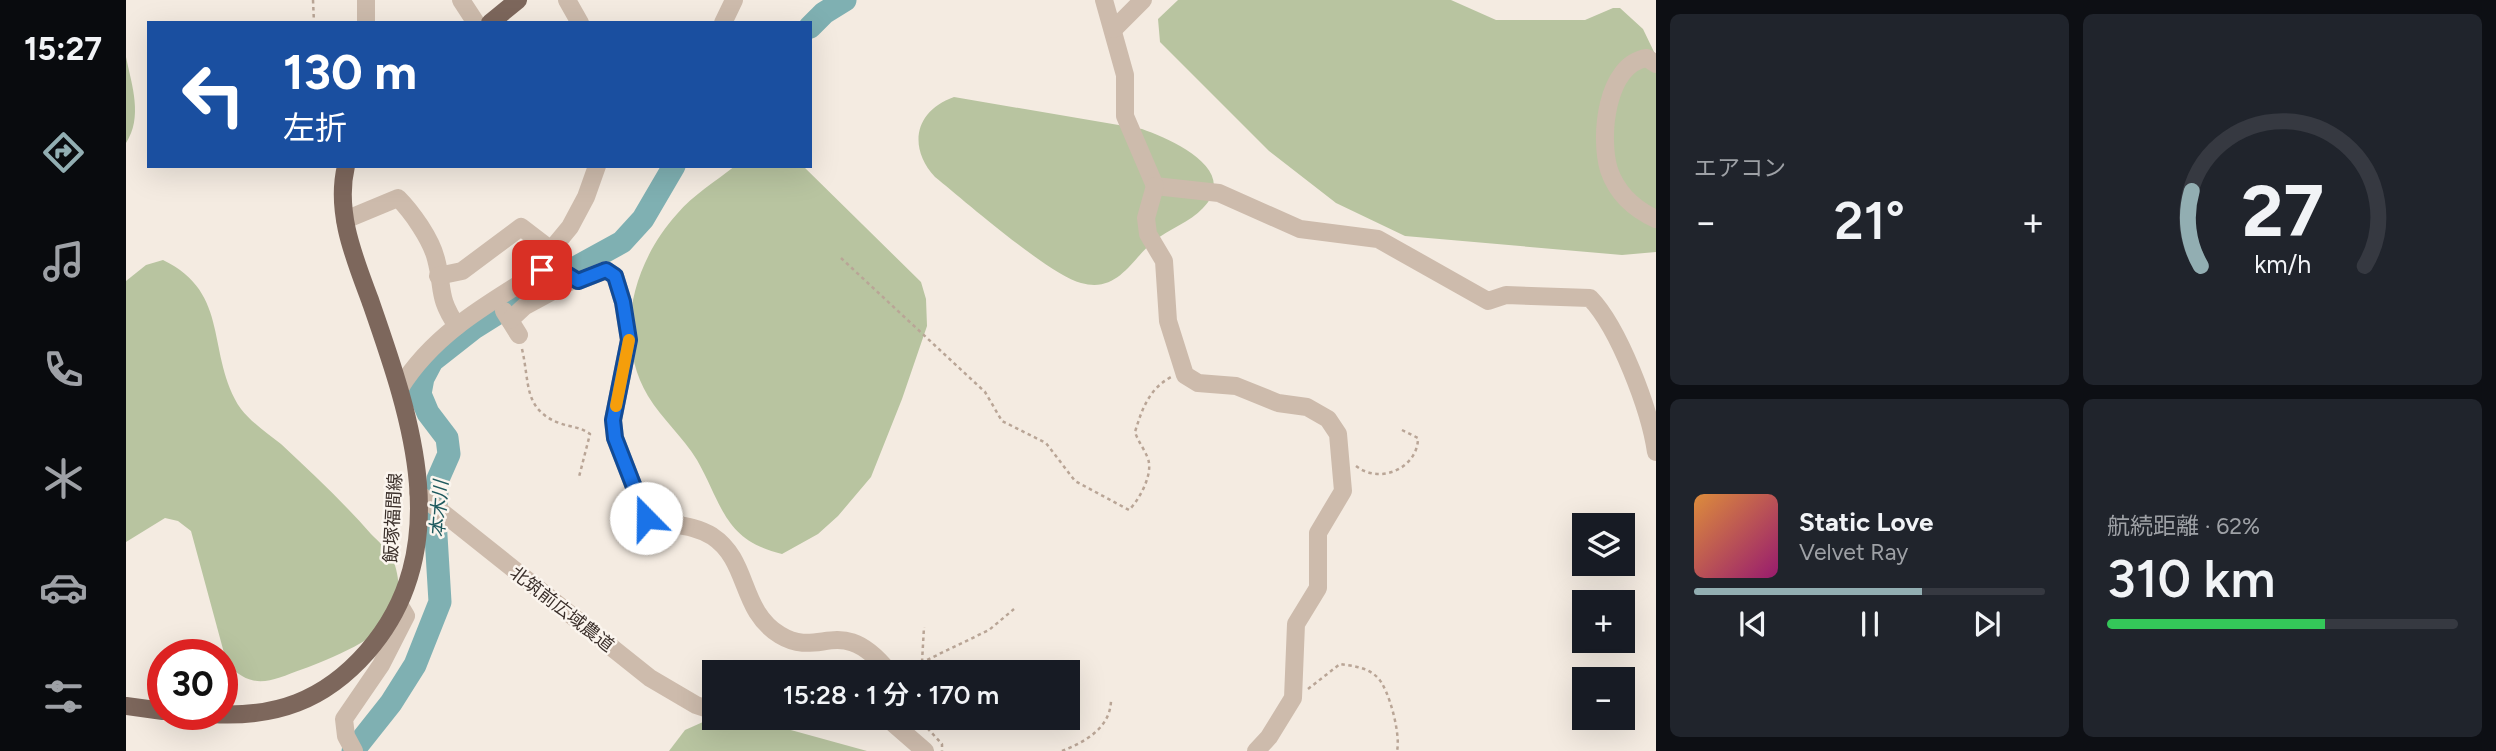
<!DOCTYPE html>
<html lang="ja">
<head>
<meta charset="utf-8">
<style>
	:root { --surface:#171b24; --page:#20242c; --text:#f1f3f6; --muted:#9ea1a6; --line:#363941; --accent:#92aeb2 }
	body { margin:0; font-family:Figtree,"Noto Sans JP",sans-serif; background:var(--page); color:var(--text); height:100vh; display:flex; flex-direction:column; font-size:26px; white-space:nowrap }
	* { box-sizing:border-box; margin:0 }
	p { font-size:23px; color:var(--muted) }
	.icon { flex:none; width:38px; height:38px; fill:none; stroke:currentColor; stroke-width:2; stroke-linecap:round; stroke-linejoin:round }
	.map { position:relative; flex:1; overflow:hidden }
	.details { display:flex; flex-direction:column; gap:14px; padding:14px; background:#0d0f14; width:840px }
	.details>* { flex:none }
	.guide { position:absolute; left:21px; top:21px; width:665px; height:147px; border-radius:0px; box-shadow:0 7px 28px #0002; background:#1a4fa0; color:#fff; overflow:hidden }
	.controls { position:absolute; left:1446px; top:513px; display:grid; gap:14px }
	.controls a { display:grid; place-items:center; width:63px; height:63px; border-radius:0px; background:var(--surface); box-shadow:0 7px 28px #0002; font-size:35px }
	.speed { position:absolute; left:21px; top:639px; display:flex; gap:14px; font-size:35px; font-weight:700; text-align:center }
	.speed>* { display:grid; place-content:center; width:91px; height:91px; border-radius:50%; background:var(--surface); box-shadow:0 7px 28px #0002; line-height:1 }
	.speed .limit { border:10px solid #d22; background:#fff; color:#111 }
	.pin { position:absolute; display:grid; place-items:center; width:60px; height:60px; color:#fff; margin:-30px; border-radius:14px; box-shadow:0 4px 10px #0006 }
	.me { position:absolute; width:77px; margin:-38px; rotate:338deg; stroke-linejoin:round; filter:drop-shadow(0 0 5px #0008) }
	.turn { display:flex; align-items:center; gap:24px; height:147px; padding:0 21px; font-size:32px }
	.turn .icon { width:91px; height:91px; stroke-width:2.5 }
	.turn b { display:block; font-size:49px; line-height:60px }
	.big { font-size:52px; font-weight:600; line-height:1.1 }
	.details .widget { flex:1; display:flex; flex-direction:column; justify-content:center; gap:10px; min-width:0; padding:0 24px; border-radius:10px; background:var(--page) }
	.details .dial { align-items:center; gap:0 }
	.dial svg { height:182px; overflow:visible; fill:none; stroke:var(--line); stroke-width:7; stroke-linecap:round; text-anchor:middle }
	.dial text { fill:var(--text); stroke:none }
	.song { display:flex; align-items:center; gap:21px }
	.cover { width:84px; height:84px; border-radius:10px; background:linear-gradient(135deg,hsl(30 70% 55%),hsl(320 70% 35%)) }
	.played { height:7px; border-radius:4px; background:linear-gradient(90deg,var(--accent) 65%,var(--line) 65%) }
	.keys { display:flex; justify-content:space-around; direction:ltr }
	.heat { display:flex; justify-content:space-between; align-items:center; font-size:38px; direction:ltr }
	.charge { height:10px; border-radius:5px; background:linear-gradient(90deg,#34c759 62%,var(--line) 0) }
	.details .tiles { flex:1; display:grid; gap:14px; grid-template-columns:repeat(2,1fr) }
	.trip { position:absolute; left:576px; top:660px; width:378px; height:70px; border-radius:0px; background:var(--surface); box-shadow:0 7px 28px #0002; font-weight:600; line-height:70px; text-align:center }
	main { display:flex; flex:1; min-height:0 }
	.menu { display:flex; flex-direction:column; width:126px; justify-content:space-around; align-items:center; background:#090b0e; color:var(--muted) }
	.menu .icon { width:49px; height:49px }
	.menu .on { color:var(--accent) }
	.menu b { font-size:32px; color:var(--text) }
	.map>svg:first-child { display:block }
</style>
</head>
<body>
<main>
<nav class="menu">
<b>15:27</b>
<svg class="icon on" aria-label="directions" viewBox="0 0 24 24"><path d="M12 3l9 9-9 9-9-9zM9 14v-3h6M13 9l2 2-2 2"/></svg>
<svg class="icon" aria-label="music" viewBox="0 0 24 24"><path d="M9 18V5l10-2v13"/><circle cx="6" cy="18" r="3"/><circle cx="16" cy="16" r="3"/></svg>
<svg class="icon" aria-label="phone" viewBox="0 0 24 24"><path d="M5 4h4l2 5-3 2q2 4 5 5l2-3 5 2v4C11 20 4 13 5 4z"/></svg>
<svg class="icon" aria-label="climate" viewBox="0 0 24 24"><path d="M12 3v18M4 7l16 10M4 17L20 7"/></svg>
<svg class="icon" aria-label="car" viewBox="0 0 24 24"><path d="M5 17H2v-5l4-1 3-4h7l3 4 3 1v5h-3M9 17h6M6 11h13"/><circle cx="7" cy="17" r="2"/><circle cx="17" cy="17" r="2"/></svg>
<svg class="icon" aria-label="filters" viewBox="0 0 24 24"><path d="M4 7h16M4 17h16"/><circle cx="9" cy="7" r="2"/><circle cx="15" cy="17" r="2"/></svg>
</nav>
<div class="map">
<svg width="1530" height="751" viewBox="0 0 1530 751">
	<rect width="100%" height="100%" fill="#f4ebe1"/>
	<g fill="#b8c4a0">
		<polygon points="1052,0 1325,0 1370,20 1459,20 1487,8 1494,8 1517,29 1530,56 1530,252 1496,255 1279,236 1210,203 1143,151 1034,42 1032,19"/>
		<path d="M0,57C6,86 17,117 0,143Z"/>
		<path d="M828,97L1016,129C1044,139 1115,169 1077,208C1064,222 1043,229 1028,241C1004,261 992,293 955,283C922,274 840,202 809,177C782,148 788,111 828,97Z"/>
		<path d="M609,166H677L795,282L800,299L801,326L776,399L745,477L712,516L692,534L656,554C598,540 597,506 571,460C557,437 536,419 522,396C487,336 507,263 551,214C567,195 590,181 609,166Z"/>
		<path d="M37,260C106,293 79,355 115,409C125,422 142,434 155,444C186,473 217,502 245,534C252,541 262,550 266,558C273,571 275,597 270,611C259,637 202,660 177,669C144,681 128,691 101,664L65,531L52,521L39,518L0,542V281L20,265Z"/>
		<polygon points="577,722 643,724 741,751 543,751 559,730"/>
	</g>
	<g fill="none" stroke-linecap="round" stroke-linejoin="round">
		<g stroke="#7fb0b2" stroke-width="23">
			<polyline points="684,27 698,13 719,0"/>
			<polyline points="227,751 265,703 289,665 314,602 309,519 312,479 323,454 321,438 302,413 294,394 297,378 306,361 348,328 407,291 496,242 517,219 548,166"/>
		</g>
		<g stroke="#b9a596" stroke-width="2.5" stroke-dasharray="3.5 3.5" stroke-linecap="butt">
			<polyline points="187,0 188,23"/>
			<path d="M715,258L859,392L876,421L920,443L949,481L1003,510C1013,500 1025,478 1023,463C1022,454 1012,442 1009,432C1016,409 1023,389 1045,377"/>
			<path d="M396,349C404,383 397,409 433,423C444,427 455,427 464,434L453,477"/>
			<path d="M1230,466C1254,485 1292,468 1292,438L1276,430"/>
			<polyline points="796,662 798,627"/>
			<polyline points="776,672 863,630 888,609"/>
			<path d="M1182,689L1214,664C1227,666 1241,667 1251,677C1263,688 1275,735 1271,751"/>
			<polyline points="792,718 816,744 816,751"/>
			<path d="M936,751C959,742 984,728 985,701"/>
		</g>
		<g stroke="#cdbbac" stroke-width="18">
			<polyline points="335,0 350,23"/>
			<polyline points="441,0 454,23"/>
			<path d="M978,0L999,75V116L1029,186L1093,193L1174,229L1252,239L1362,301L1380,295L1464,298C1493,328 1524,410 1530,452"/>
			<polyline points="240,23 240,0"/>
			<polyline points="597,23 608,0"/>
			<polyline points="988,29 1017,0"/>
			<path d="M1530,64L1521,58C1480,64 1473,137 1483,170C1491,193 1508,209 1530,219"/>
			<polyline points="1029,186 1020,218 1022,234 1038,261 1042,321 1059,375 1072,383 1110,386 1152,403 1181,407 1202,419 1212,434 1217,491 1192,533 1192,588 1170,624 1167,698 1143,737 1130,751"/>
			<path d="M219,220L272,198C286,212 305,239 310,259C318,289 311,297 331,326"/>
			<path d="M423,263L452,281L480,270L489,276L497,302L503,340L487,420L489,438L520,518C542,526 565,523 586,536C624,561 613,610 654,635C695,660 715,612 763,672"/>
			<polyline points="312,276 336,271 395,227 425,250"/>
			<polyline points="378,311 393,335"/>
			<polyline points="384,320 399,306 447,280"/>
			<path d="M274,388C308,333 363,303 416,270L423,263L425,250L444,227L460,197L471,166"/>
			<polyline points="292,493 524,678 570,705 588,711"/>
			<polyline points="761,718 799,751"/>
			<polyline points="228,751 220,736 218,719 255,665 280,616 274,606"/>
		</g>
		<g stroke="#7d675c" stroke-width="18">
			<polyline points="364,23 392,0"/>
			<polyline points="0,706 37,711"/>
			<path d="M85,714C149,718 198,701 241,652C332,548 284,415 244,300C228,257 209,212 220,166"/>
		</g>
	</g>
	<g fill="none" stroke-linecap="round" stroke-linejoin="round">
		<defs>
			<polyline id="route" points="416,270 423,263 452,281 480,270 489,276 497,302 503,340 487,420 489,438 520,518"/>
		</defs>
		<use href="#route" stroke="#114b97" stroke-width="18"/>
		<use href="#route" stroke="#1a73e8" stroke-width="12"/>
		<polyline stroke="#f59e0b" stroke-width="12" points="490,406 503,340"/>
	</g>
	<g text-anchor="middle" dominant-baseline="central" stroke-width="5" stroke-linejoin="round" paint-order="stroke">
		<g font-size="18" fill="#3b302b" stroke="#fbf5ee">
			<text transform="translate(267 518) rotate(-87)">飯塚福間線</text>
			<text transform="translate(436 609) rotate(38)">北筑前広域農道</text>
		</g>
		<g font-size="19" font-style="italic" fill="#1f5a5e" stroke="#fbf5ee">
			<text transform="translate(313 509) rotate(-86)">本木川</text>
		</g>
	</g>
</svg>
<div class="controls">
<a><svg class="icon" aria-label="layers" viewBox="0 0 24 24"><path d="M12 4l9 5-9 5-9-5zM3 14l9 5 9-5"/></svg></a>
<a>+</a>
<a>−</a>
</div>
<div class="speed"><div class="limit">30</div></div>
<div class="pin" style="left:416px;top:270px;background:#d93025"><svg class="icon" aria-label="arrive" viewBox="0 0 24 24"><path d="M6 21V4h12l-3 4 3 4H6"/></svg></div>
<svg class="me" style="left:520px;top:518px" viewBox="-20 -20 40 40"><circle r="19" fill="#fff"/><path d="M0-13L10 11 0 6-10 11z" fill="#1a73e8"/></svg>
<div class="trip">15:28 · 1 分 · 170 m</div>
<div class="guide">
<div class="turn"><svg class="icon" aria-label="left" viewBox="0 0 24 24"><path d="M17 20v-9H6M10 6l-5 5 5 5"/></svg><div><b>130 m</b>左折</div></div>
</div>
</div>
<section class="details">
<div class="tiles">
<div class="widget"><p>エアコン</p>
<div class="heat"><a>−</a><b class="big">21°</b><a>+</a></div>
</div>
<div class="widget dial"><svg viewBox="0 0 100 80">
<path d="M14 69A42 42 0 1 1 86 69"/>
<path d="M14 69A42 42 0 0 1 10 36" stroke="#92aeb2"/>
<text x="50" y="56" font-size="32" font-weight="700">27</text>
<text x="50" y="72" font-size="11">km/h</text>
</svg></div>
<div class="widget">
<div class="song"><i class="cover"></i><div><b>Static Love</b><p>Velvet Ray</p></div></div>
<div class="played"></div>
<div class="keys"><svg class="icon" aria-label="previous" viewBox="0 0 24 24"><path d="M18 5L8 12l10 7zM5 5v14"/></svg><svg class="icon" aria-label="pause" viewBox="0 0 24 24"><path d="M8 5v14M16 5v14"/></svg><svg class="icon" aria-label="next" viewBox="0 0 24 24"><path d="M6 5l10 7-10 7zM19 5v14"/></svg></div>
</div>
<div class="widget"><p>航続距離 · 62%</p><b class="big">310 km</b><div class="charge"></div></div>
</div>
</section>
</main>
</body>
</html>
